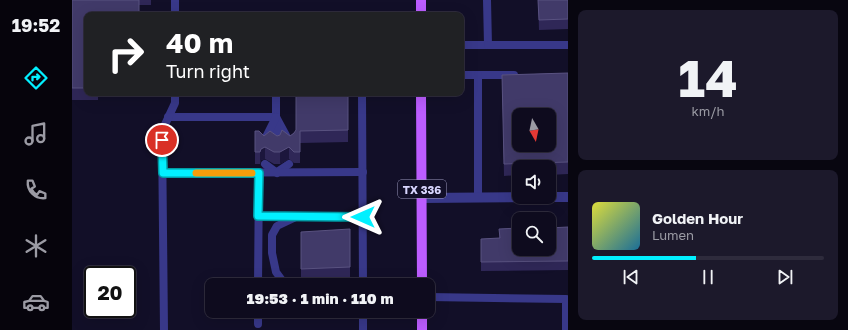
<!DOCTYPE html>
<html lang="en">
<head>
<meta charset="utf-8">
<style>
	:root { --surface:#0e0b1e; --page:#1c192b; --text:#f1f3f6; --muted:#9b9ba4; --line:#2e2b3c; --accent:#02f0ff }
	body { margin:0; font-family:"Golos Text",sans-serif; background:var(--page); color:var(--text); height:100vh; display:flex; flex-direction:column; font-size:15px; white-space:nowrap }
	* { box-sizing:border-box; margin:0 }
	p { font-size:13px; color:var(--muted) }
	.icon { flex:none; width:22px; height:22px; fill:none; stroke:currentColor; stroke-width:2; stroke-linecap:round; stroke-linejoin:round }
	.map { position:relative; flex:1; overflow:hidden }
	.details { display:flex; flex-direction:column; gap:10px; padding:10px; background:#080610; width:280px }
	.details>* { flex:none }
	.banner { position:absolute; left:12px; top:12px; width:380px; height:84px; border-radius:8px; box-shadow:0 4px 16px #0002,0 0 0 1px var(--line); background:#202124; color:#fff; overflow:hidden }
	.needle { width:26px; rotate:171deg }
	.buttons { position:absolute; left:440px; top:108px; display:grid; gap:8px }
	.buttons a { display:grid; place-items:center; width:44px; height:44px; border-radius:8px; background:var(--surface); box-shadow:0 4px 16px #0002,0 0 0 1px var(--line); font-size:20px }
	.speed { position:absolute; left:12px; top:266px; display:flex; gap:8px; font-size:20px; font-weight:700; text-align:center }
	.speed>* { display:grid; place-content:center; width:52px; height:52px; border-radius:50%; background:var(--surface); box-shadow:0 4px 16px #0002,0 0 0 1px var(--line); line-height:1 }
	.speed .limit { border:2px solid #111; border-radius:6px; background:#fff; color:#111 }
	.pin { position:absolute; display:grid; place-items:center; width:34px; height:34px; color:#fff; margin:-17px; border:2px solid #fff; border-radius:50%; box-shadow:0 1px 4px #0007 }
	.me { position:absolute; width:44px; margin:-22px; rotate:270deg; stroke-linejoin:round; filter:drop-shadow(0 0 3px #0008) }
	.turn { display:flex; align-items:center; gap:14px; height:84px; padding:0 16px; font-size:18px }
	.turn .icon { width:52px; height:52px; stroke-width:2.5 }
	.turn b { display:block; font-size:28px; line-height:34px }
	.details .card { flex:1; display:flex; flex-direction:column; justify-content:center; gap:6px; min-width:0; padding:0 14px; border-radius:8px; background:var(--page) }
	.details .dial { align-items:center; gap:0 }
	.dial b { font-size:52px; line-height:1 }
	.song { display:flex; align-items:center; gap:12px }
	.cover { width:48px; height:48px; border-radius:6px; background:linear-gradient(135deg,hsl(60 70% 55%),hsl(200 70% 35%)) }
	.played { height:4px; border-radius:2px; background:linear-gradient(90deg,var(--accent) 45%,var(--line) 45%) }
	.keys { display:flex; justify-content:space-around; direction:ltr }
	.trip { position:absolute; left:133px; top:278px; width:230px; height:40px; border-radius:8px; background:var(--surface); box-shadow:0 4px 16px #0002,0 0 0 1px var(--line); font-weight:800; line-height:40px; text-align:center }
	main { display:flex; flex:1; min-height:0 }
	.menu { display:flex; flex-direction:column; width:72px; justify-content:space-around; align-items:center; background:#06040c; color:var(--muted) }
	.menu .icon { width:28px; height:28px }
	.menu .selected { color:var(--accent) }
	.menu b { font-size:18px; color:var(--text) }
	.map>svg:first-child { display:block }
</style>
</head>
<body>
<main>
<nav class="menu">
<b>19:52</b>
<svg class="icon selected" aria-label="directions" viewBox="0 0 24 24"><path d="M12 3l9 9-9 9-9-9zM9 14v-3h6M13 9l2 2-2 2"/></svg>
<svg class="icon" aria-label="music" viewBox="0 0 24 24"><path d="M9 18V5l10-2v13"/><circle cx="6" cy="18" r="3"/><circle cx="16" cy="16" r="3"/></svg>
<svg class="icon" aria-label="phone" viewBox="0 0 24 24"><path d="M5 4h4l2 5-3 2q2 4 5 5l2-3 5 2v4C11 20 4 13 5 4z"/></svg>
<svg class="icon" aria-label="climate" viewBox="0 0 24 24"><path d="M12 3v18M4 7l16 10M4 17L20 7"/></svg>
<svg class="icon" aria-label="car" viewBox="0 0 24 24"><path d="M5 17H2v-5l4-1 3-4h7l3 4 3 1v5h-3M9 17h6M6 11h13"/><circle cx="7" cy="17" r="2"/><circle cx="17" cy="17" r="2"/></svg>
</nav>
<div class="map">
<svg width="496" height="330" viewBox="0 0 496 330">
	<rect width="100%" height="100%" fill="#120f28"/>
	<g fill="none" stroke-linecap="round" stroke-linejoin="round">
		<g stroke="#383889" stroke-width="8">
			<polyline points="103,15 103,0"/>
			<polyline points="389,45 416,45 415,0"/>
			<polyline points="416,45 496,45"/>
			<polyline points="389,75 442,75"/>
			<polyline points="406,75 406,198"/>
			<polyline points="204,93 204,117 217,141"/>
			<polyline points="290,93 291,285"/>
			<polyline points="96,117 204,117"/>
			<polyline points="204,119 205,142"/>
			<polyline points="192,141 204,117"/>
			<polyline points="193,164 205,173"/>
			<polyline points="205,172 217,164"/>
			<polyline points="91,173 291,172"/>
			<polyline points="186,216 291,217"/>
			<polyline points="224,217 205,226 200,235 200,253 204,272 212,283 227,284 291,282"/>
			<polyline points="186,285 187,173"/>
			<polyline points="356,297 494,299 494,330"/>
			<polyline points="291,311 291,330"/>
			<polyline points="186,324 186,311"/>
			<polyline points="92,330 90,131 103,103 103,93"/>
		</g>
		<g stroke="#383889" stroke-width="10">
			<polyline points="477,197 496,197"/>
			<polyline points="350,198 472,197"/>
		</g>
		<g stroke="#bc5dff" stroke-width="10">
			<polyline points="349,0 349,15"/>
			<polyline points="349,93 350,285"/>
			<polyline points="350,330 350,311"/>
		</g>
	</g>
	<g fill="#2f2757">
		<polygon points="0,0 79,0 79,5 67,5 15,15 15,93 26,93 26,100 0,100"/>
		<polygon points="466,0 496,0 496,29 467,30"/>
		<polygon points="496,73 496,174 477,175 477,167 447,167 447,175 432,176 430,75"/>
		<polygon points="276,93 276,142 228,143 228,163 222,163 217,159 208,164 202,164 193,159 189,160 188,164 183,164 183,131 192,136 218,136 222,133"/>
		<polygon points="496,227 496,270 409,271 409,239 427,238 427,229"/>
		<polygon points="229,232 278,267 278,277 229,278"/>
	</g>
	<g fill="#1c163c">
		<polygon points="193,147 193,159 189,160 188,164 188,152 189,149"/>
		<polygon points="217,147 217,159 208,164 208,152"/>
	</g>
	<g fill="#413a69" stroke="#595280" fill-rule="evenodd">
		<polygon points="0,0 67,0 67,15 15,15 15,88 0,88"/>
		<polygon points="466,0 496,0 496,19 467,20"/>
		<path d="M496,73V162L432,164L430,75ZM447,115H477V145H447Z"/>
		<polygon points="224,93 276,93 276,130 228,131 228,152 222,152 217,147 208,152 202,152 193,147 189,149 188,152 183,152 183,131 187,131 192,136 198,131 205,136 208,135 210,130 218,136 222,133 224,130"/>
		<polygon points="496,227 496,261 409,262 409,239 428,238 427,229 447,228 447,249 477,249 477,228"/>
		<polygon points="278,229 278,267 229,269 229,232"/>
	</g>
	<g fill="none" stroke-linecap="round" stroke-linejoin="round">
		<defs>
			<polyline id="route" points="90,140 91,173 187,173 186,216 291,217"/>
		</defs>
		<use href="#route" stroke="#019ca6" stroke-width="10"/>
		<use href="#route" stroke="#02f0ff" stroke-width="7"/>
		<polyline stroke="#f59e0b" stroke-width="7" points="124,173 180,173"/>
	</g>
	<g text-anchor="middle" dominant-baseline="central" stroke-width="4" stroke-linejoin="round" paint-order="stroke">
		<rect fill="#120f28" stroke="#9d9abe" stroke-width="1" x="326" y="180" width="48" height="18" rx="3"/>
		<g font-size="11" font-weight="bold" fill="#d9d6ff">
			<text x="350" y="189">TX 336</text>
		</g>
	</g>
</svg>
<div class="buttons">
<a><svg class="needle" viewBox="-14 -14 28 28"><path d="M0-13l5 13h-10z" fill="#e53935"/><path d="M0 13l5-13h-10z" fill="#9b9ba4"/></svg></a>
<a><svg class="icon" aria-label="sound" viewBox="0 0 24 24"><path d="M4 9h4l5-4v14l-5-4H4zM17 9q2 3 0 6"/></svg></a>
<a><svg class="icon" aria-label="search" viewBox="0 0 24 24"><circle cx="10" cy="10" r="6"/><path d="M15 15l6 6"/></svg></a>
</div>
<div class="speed"><div class="limit">20</div></div>
<div class="pin" style="left:90px;top:140px;background:#d93025"><svg class="icon" aria-label="arrive" viewBox="0 0 24 24"><path d="M6 21V4h12l-3 4 3 4H6"/></svg></div>
<svg class="me" style="left:291px;top:217px" viewBox="-20 -20 40 40"><path d="M0-17L14 15 0 8-14 15z" fill="#02f0ff" stroke="#fff" stroke-width="4"/></svg>
<div class="trip">19:53 · 1 min · 110 m</div>
<div class="banner">
<div class="turn"><svg class="icon" aria-label="right" viewBox="0 0 24 24"><path d="M7 20v-9h11M14 6l5 5-5 5"/></svg><div><b>40 m</b>Turn right</div></div>
</div>
</div>
<section class="details">
<div class="card dial"><b>14</b><p>km/h</p></div>
<div class="card">
<div class="song"><i class="cover"></i><div><b>Golden Hour</b><p>Lumen</p></div></div>
<div class="played"></div>
<div class="keys"><svg class="icon" aria-label="previous" viewBox="0 0 24 24"><path d="M18 5L8 12l10 7zM5 5v14"/></svg><svg class="icon" aria-label="pause" viewBox="0 0 24 24"><path d="M8 5v14M16 5v14"/></svg><svg class="icon" aria-label="next" viewBox="0 0 24 24"><path d="M6 5l10 7-10 7zM19 5v14"/></svg></div>
</div>
</section>
</main>
</body>
</html>
